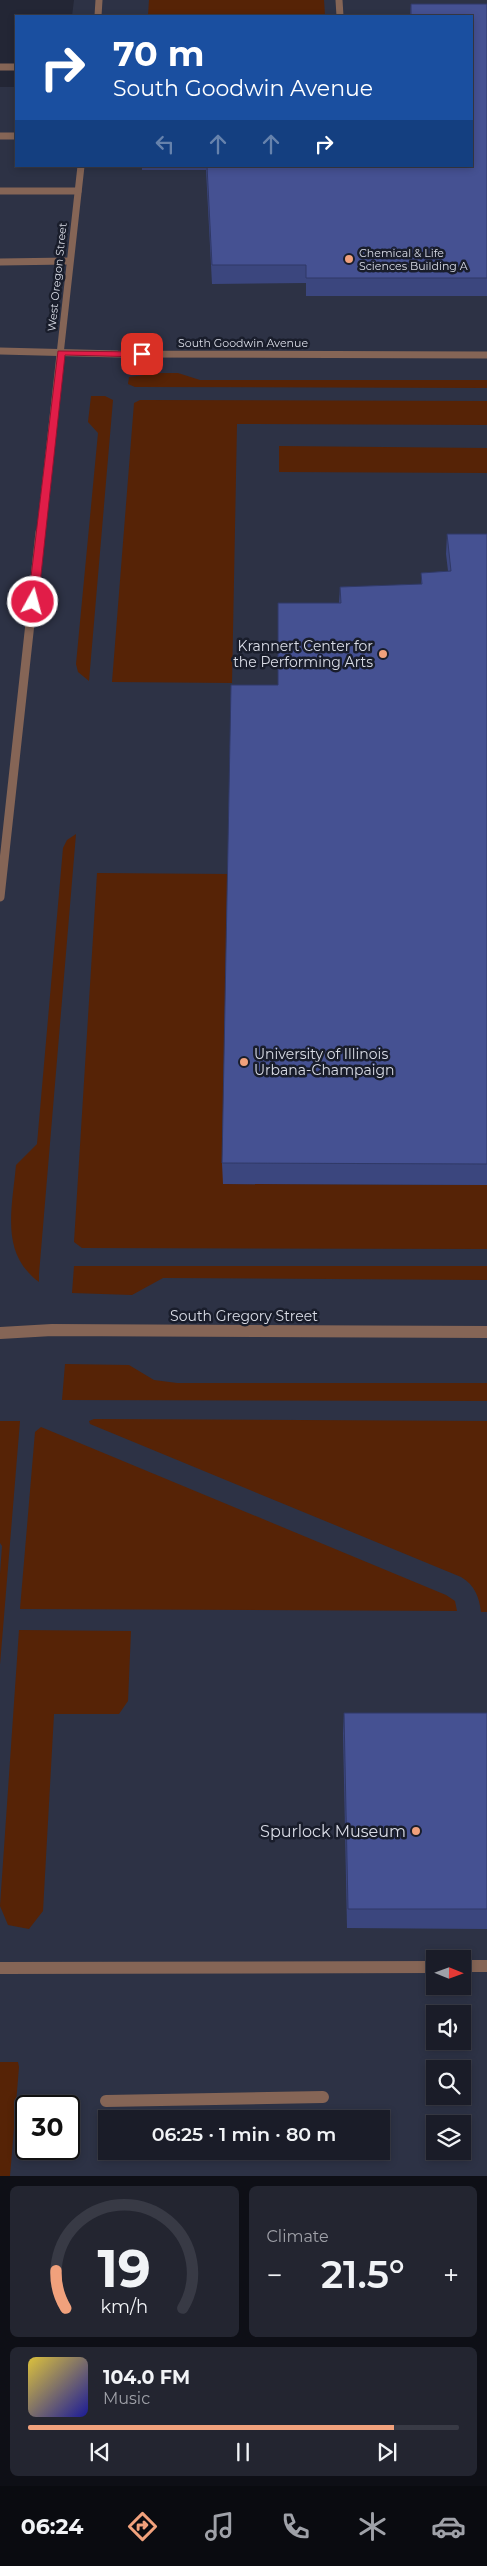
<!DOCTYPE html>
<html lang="en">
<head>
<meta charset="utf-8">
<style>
	:root { --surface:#1a1c28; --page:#232530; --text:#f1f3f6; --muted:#9fa1a8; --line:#383a45; --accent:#f1a17c }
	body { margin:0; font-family:Montserrat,sans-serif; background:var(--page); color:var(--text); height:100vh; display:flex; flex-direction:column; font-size:19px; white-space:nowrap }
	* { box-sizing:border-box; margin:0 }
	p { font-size:16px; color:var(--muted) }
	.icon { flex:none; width:28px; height:28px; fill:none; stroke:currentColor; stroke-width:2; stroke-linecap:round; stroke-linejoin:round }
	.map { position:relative; height:2176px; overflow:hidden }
	.sheet { display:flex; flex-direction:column; gap:10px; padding:10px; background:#0e0f16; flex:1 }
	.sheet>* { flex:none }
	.guide { position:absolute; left:15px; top:15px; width:458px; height:152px; border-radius:0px; box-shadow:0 2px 8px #0003,0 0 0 1px var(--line); background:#1a4fa0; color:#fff; overflow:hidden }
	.needle { width:32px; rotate:91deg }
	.controls { position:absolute; left:426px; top:1950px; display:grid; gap:10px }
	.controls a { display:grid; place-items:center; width:45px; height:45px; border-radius:0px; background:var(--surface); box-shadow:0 2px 8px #0003,0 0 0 1px var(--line); font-size:25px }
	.speed { position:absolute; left:15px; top:2095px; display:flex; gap:10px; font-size:25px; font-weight:700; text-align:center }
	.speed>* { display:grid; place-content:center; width:65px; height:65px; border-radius:50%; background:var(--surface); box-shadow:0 2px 8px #0003,0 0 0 1px var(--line); line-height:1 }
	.speed .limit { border:2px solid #111; border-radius:8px; background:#fff; color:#111 }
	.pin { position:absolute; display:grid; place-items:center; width:42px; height:42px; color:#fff; margin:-21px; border-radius:10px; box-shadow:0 2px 8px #0006 }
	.me { position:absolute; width:55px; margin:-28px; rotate:7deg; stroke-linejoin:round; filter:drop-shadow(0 0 4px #0008) }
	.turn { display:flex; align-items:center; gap:18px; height:105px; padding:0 15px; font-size:22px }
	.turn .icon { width:65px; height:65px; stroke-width:2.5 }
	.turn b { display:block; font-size:35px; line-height:42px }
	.lanes { display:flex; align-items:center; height:48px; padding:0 15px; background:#0003; justify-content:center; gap:25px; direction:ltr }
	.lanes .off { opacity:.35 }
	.big { font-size:38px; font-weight:600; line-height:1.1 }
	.sheet .widget { flex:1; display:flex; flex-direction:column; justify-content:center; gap:8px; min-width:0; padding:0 18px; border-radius:8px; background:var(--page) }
	.sheet .dial { align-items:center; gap:0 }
	.dial svg { height:130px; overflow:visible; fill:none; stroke:var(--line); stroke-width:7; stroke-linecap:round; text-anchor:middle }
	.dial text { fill:var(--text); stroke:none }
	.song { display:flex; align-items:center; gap:15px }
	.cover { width:60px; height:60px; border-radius:8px; background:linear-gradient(135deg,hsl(50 70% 55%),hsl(240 70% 35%)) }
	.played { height:5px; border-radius:2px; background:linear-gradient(90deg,var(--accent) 85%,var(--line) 85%) }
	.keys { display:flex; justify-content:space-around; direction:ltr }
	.heat { display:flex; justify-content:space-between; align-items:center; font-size:28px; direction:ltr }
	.sheet .tiles { flex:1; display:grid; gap:10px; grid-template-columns:1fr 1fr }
	.widget:last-child { grid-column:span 2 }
	.trip { position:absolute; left:98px; top:2110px; width:292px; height:50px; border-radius:0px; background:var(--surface); box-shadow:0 2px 8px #0003,0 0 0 1px var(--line); font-weight:600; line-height:50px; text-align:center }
	.tab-bar { display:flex; height:80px; justify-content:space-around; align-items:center; background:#0a0b10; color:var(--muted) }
	.tab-bar .icon { width:35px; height:35px }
	.tab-bar .selected { color:var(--accent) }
	.tab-bar b { font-size:22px; color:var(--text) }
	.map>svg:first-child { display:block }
</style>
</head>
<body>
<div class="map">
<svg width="487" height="2176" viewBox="0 0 487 2176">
	<rect width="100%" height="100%" fill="#232635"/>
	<path fill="#2d3245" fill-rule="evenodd" d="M74,0H487V2176H0V87H16V166H471V16H72ZM435,1959H462V1986H435ZM435,2014H462V2041H435ZM435,2069H462V2096H435ZM26,2106H69V2149H26ZM106,2119H381V2151H106ZM435,2124H462V2151H435Z"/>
	<g fill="#562306">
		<polygon points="149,0 324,0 325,16 148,16"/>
		<polygon points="160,373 178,373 200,380 487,380 487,388 135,387 128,384 129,377"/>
		<polygon points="91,396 105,396 113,400 89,681 78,672 76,664 98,433 88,422"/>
		<polygon points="140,400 487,401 487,425 237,424 232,683 112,682 134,403"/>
		<polygon points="279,446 487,448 487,473 279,472"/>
		<path d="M76,834L39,1274V1282C0,1253 12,1210 16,1165L37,1144L63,848L67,840Z"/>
		<polygon points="97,873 228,874 223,1184 487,1185 487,1249 82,1248 74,1242"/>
		<polygon points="74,1266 487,1266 487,1280 163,1278 132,1295 72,1293"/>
		<polygon points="65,1364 129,1365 154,1380 177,1383 487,1383 487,1401 62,1400"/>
		<path d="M94,1419L487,1421V1612H481C479,1597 475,1585 461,1577L90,1424L89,1421Z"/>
		<polygon points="0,1421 20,1421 0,1665 0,1574 2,1546 0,1543"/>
		<polygon points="41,1427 446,1595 455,1601 457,1611 20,1609 35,1432"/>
		<polygon points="19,1630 131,1631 128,1701 119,1714 54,1714 43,1911 29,1929 8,1925 0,1906"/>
		<polygon points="0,2062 18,2062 19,2067 10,2176 0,2176"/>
	</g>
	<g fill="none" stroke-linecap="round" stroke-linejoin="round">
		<g stroke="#856556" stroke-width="7">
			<polyline points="339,0 340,16"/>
			<polyline points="0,67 16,67"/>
			<polyline points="0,136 16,136"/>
			<polyline points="0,191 78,191"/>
			<polyline points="0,262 69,261"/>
		</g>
		<g stroke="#856556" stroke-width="12">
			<polyline points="462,1966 487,1966"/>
			<polyline points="0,1968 435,1967"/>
			<polyline points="106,2101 323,2097"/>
		</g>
		<g stroke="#856556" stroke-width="7">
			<polyline points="98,16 99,0"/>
			<polyline points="40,534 81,166"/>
		</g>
		<polyline stroke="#856556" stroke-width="9" points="0,897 40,532"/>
		<polyline stroke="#856556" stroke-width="12" points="0,1333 52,1330 487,1332"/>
		<polyline stroke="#856556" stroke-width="7" points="0,351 118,354 487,355"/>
	</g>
	<g fill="#3b467e">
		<polygon points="411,4 487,4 487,296 306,296 306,283 212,284 206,170 142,170 142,166 471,166 471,16 410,16"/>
		<polygon points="447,534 487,534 487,1185 223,1184 222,1163 278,685 339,603 340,587 421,584 421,573 448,571 446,554"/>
		<polygon points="344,1713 487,1713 487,1929 347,1928 343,1733"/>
	</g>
	<g fill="#455192" stroke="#303966">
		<polygon points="411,4 487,4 487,278 306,278 306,265 212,265 207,166 471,166 471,16 411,16"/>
		<polygon points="447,534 487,534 487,1164 222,1163 231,685 278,685 278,603 341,603 340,587 422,584 421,573 451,571"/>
		<polygon points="344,1713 487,1713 487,1909 348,1909"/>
	</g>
	<polygon fill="#e11d48" stroke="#92132f" points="58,351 142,352 146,354 142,357 65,355 38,602 33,605 28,602"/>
	<g fill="#f1a17c" stroke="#191d2b" stroke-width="2">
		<circle cx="349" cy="259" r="5"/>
		<circle cx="383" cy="654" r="5"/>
		<circle cx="244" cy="1062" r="5"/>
		<circle cx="416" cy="1831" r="5"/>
	</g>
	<g text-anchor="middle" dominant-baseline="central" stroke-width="5" stroke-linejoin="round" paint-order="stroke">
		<g font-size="11" fill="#dadde7" stroke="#191d2b" text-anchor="start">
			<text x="359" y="253">Chemical &amp; Life<tspan x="359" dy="13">Sciences Building A</tspan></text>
		</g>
		<g font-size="11" fill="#dadde7" stroke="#191d2b">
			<text transform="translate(57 277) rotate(-84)">West Oregon Street</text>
			<text x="243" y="343">South Goodwin Avenue</text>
		</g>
		<g font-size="14" fill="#dadde7" stroke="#191d2b" text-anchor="end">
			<text x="373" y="646">Krannert Center for<tspan x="373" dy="16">the Performing Arts</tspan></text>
			<text x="254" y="1054" text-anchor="start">University of Illinois<tspan x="254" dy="16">Urbana-Champaign</tspan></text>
		</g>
		<g font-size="14" fill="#dadde7" stroke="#191d2b">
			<text x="244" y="1316">South Gregory Street</text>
		</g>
		<g font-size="16" fill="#dadde7" stroke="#191d2b" text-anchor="end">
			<text x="406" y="1831">Spurlock Museum</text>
		</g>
	</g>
</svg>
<div class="controls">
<a><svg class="needle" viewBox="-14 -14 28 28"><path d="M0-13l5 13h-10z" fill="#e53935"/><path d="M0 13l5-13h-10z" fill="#9fa1a8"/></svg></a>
<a><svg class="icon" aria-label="sound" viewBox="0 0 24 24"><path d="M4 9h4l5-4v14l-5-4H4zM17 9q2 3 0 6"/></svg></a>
<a><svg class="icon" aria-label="search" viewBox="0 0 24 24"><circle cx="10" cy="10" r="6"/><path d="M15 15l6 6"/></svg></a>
<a><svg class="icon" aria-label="layers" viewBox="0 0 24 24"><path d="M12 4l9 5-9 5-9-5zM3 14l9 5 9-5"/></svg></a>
</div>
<div class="speed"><div class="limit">30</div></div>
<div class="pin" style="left:142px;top:354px;background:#d93025"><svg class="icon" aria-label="arrive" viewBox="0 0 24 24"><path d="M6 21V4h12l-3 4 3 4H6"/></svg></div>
<svg class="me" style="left:33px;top:602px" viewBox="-20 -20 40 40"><circle r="17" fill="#e11d48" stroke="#fff" stroke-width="3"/><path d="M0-11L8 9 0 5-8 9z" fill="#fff"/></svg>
<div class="trip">06:25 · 1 min · 80 m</div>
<div class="guide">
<div class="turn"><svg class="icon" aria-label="right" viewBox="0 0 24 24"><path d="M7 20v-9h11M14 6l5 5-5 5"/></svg><div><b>70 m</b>South Goodwin Avenue</div></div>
<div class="lanes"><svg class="icon off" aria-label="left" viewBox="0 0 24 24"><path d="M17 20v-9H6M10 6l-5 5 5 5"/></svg><svg class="icon off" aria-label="ahead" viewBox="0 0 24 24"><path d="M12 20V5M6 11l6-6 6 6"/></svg><svg class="icon off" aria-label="ahead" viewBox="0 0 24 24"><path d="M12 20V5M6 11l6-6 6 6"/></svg><svg class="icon" aria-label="right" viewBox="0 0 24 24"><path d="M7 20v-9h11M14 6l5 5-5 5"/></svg></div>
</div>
</div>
<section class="sheet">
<div class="tiles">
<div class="widget dial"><svg viewBox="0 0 100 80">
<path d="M14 69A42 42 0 1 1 86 69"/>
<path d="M14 69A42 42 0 0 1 8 46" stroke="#f1a17c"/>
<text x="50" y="56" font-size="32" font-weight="700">19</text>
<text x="50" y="72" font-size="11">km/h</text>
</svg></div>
<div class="widget"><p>Climate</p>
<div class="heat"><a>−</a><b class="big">21.5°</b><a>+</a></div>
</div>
<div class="widget">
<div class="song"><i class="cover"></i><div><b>104.0 FM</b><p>Music</p></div></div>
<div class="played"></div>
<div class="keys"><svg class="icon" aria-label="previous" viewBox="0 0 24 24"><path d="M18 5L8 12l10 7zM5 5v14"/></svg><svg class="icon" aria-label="pause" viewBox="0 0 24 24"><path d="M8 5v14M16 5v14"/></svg><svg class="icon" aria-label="next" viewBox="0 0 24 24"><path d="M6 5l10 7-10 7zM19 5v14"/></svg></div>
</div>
</div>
</section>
<nav class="tab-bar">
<b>06:24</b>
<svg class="icon selected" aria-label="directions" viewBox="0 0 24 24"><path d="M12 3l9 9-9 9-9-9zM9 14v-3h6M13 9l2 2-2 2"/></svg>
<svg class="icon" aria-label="music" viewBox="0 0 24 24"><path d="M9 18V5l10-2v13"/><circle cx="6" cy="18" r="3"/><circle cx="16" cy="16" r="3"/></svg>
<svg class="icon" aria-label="phone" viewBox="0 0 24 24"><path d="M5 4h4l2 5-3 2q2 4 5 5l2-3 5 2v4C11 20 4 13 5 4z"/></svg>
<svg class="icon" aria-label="climate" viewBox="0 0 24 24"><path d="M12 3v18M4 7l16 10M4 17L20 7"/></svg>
<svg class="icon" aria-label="car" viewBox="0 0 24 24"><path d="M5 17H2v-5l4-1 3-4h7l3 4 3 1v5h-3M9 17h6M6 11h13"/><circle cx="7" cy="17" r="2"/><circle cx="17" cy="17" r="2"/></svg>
</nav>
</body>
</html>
